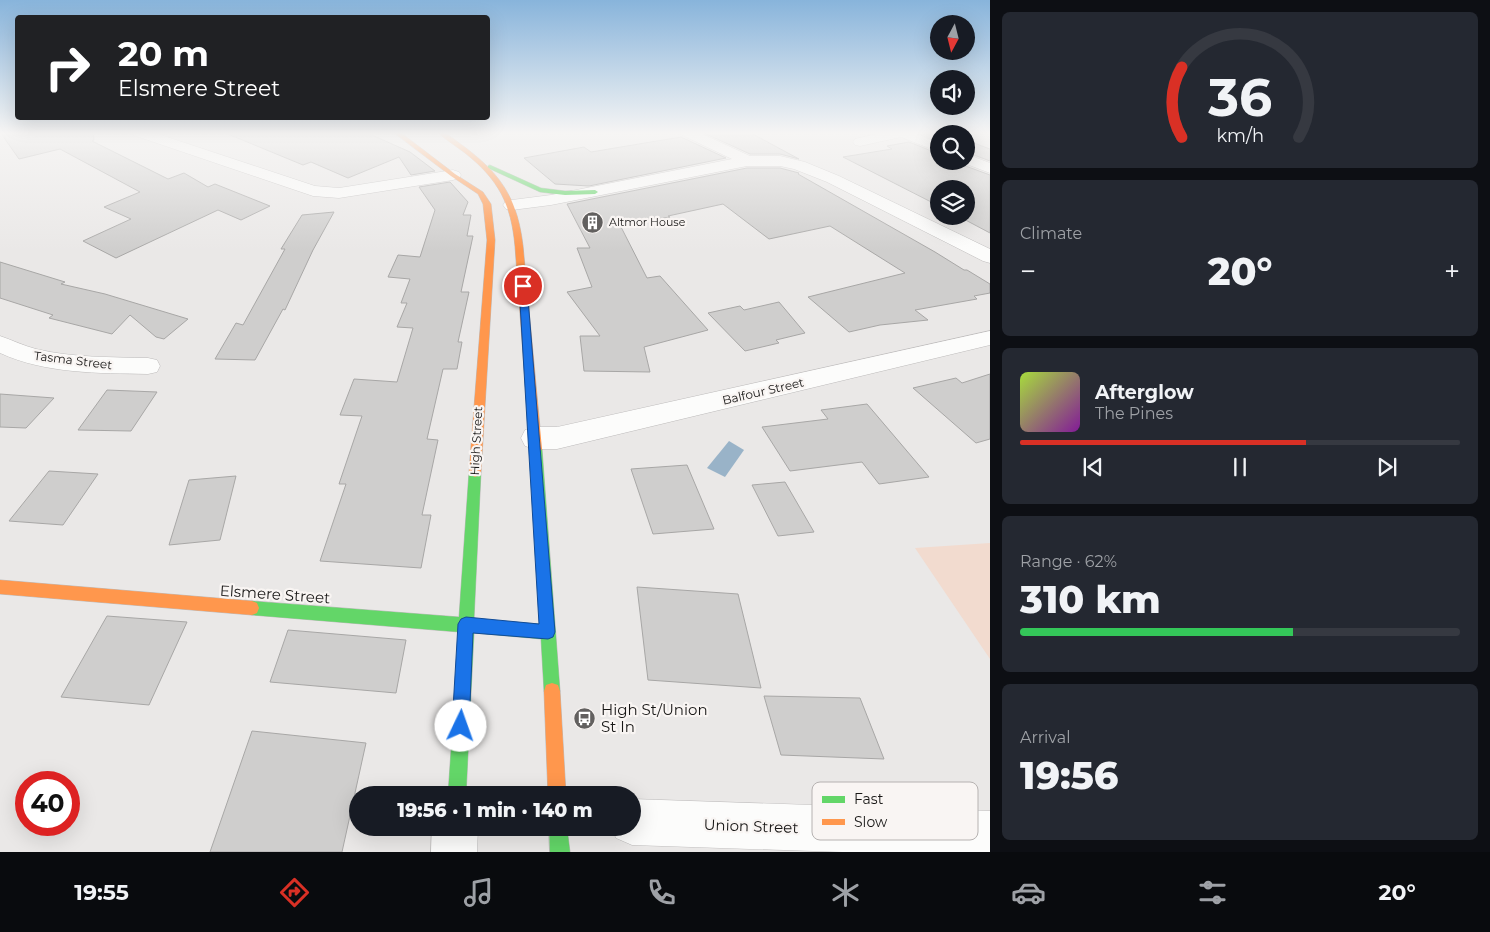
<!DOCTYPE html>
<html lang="en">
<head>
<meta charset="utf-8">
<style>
	:root { --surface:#171b24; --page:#242831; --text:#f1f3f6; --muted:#9ea1a6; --line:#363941; --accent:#d93025 }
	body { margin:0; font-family:Montserrat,sans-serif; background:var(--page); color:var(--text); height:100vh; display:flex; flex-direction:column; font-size:19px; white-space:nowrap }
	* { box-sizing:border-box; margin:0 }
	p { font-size:16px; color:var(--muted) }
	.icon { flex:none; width:28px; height:28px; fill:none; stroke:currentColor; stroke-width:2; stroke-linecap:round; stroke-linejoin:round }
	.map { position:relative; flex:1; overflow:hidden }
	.details { display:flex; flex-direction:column; gap:12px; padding:12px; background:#0d0f14; width:500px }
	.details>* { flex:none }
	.top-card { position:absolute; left:15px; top:15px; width:475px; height:105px; border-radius:5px; box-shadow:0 5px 20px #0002; background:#202124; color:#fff; overflow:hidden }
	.needle { width:32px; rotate:187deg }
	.buttons { position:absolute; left:930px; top:15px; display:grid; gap:10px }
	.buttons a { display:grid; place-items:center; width:45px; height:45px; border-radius:50%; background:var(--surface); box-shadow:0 5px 20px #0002; font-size:25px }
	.speed { position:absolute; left:15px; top:771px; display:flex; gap:10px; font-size:25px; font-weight:700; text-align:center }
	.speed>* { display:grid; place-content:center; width:65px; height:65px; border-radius:50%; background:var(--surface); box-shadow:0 5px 20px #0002; line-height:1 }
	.speed .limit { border:8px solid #d22; background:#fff; color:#111 }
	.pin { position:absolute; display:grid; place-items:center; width:42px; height:42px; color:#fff; margin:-21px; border:2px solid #fff; border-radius:50%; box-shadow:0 1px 5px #0007 }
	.me { position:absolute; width:55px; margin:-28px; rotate:3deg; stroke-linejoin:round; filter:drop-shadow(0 0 4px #0008) }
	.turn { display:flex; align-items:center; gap:18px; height:105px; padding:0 20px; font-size:22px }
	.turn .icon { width:65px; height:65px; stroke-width:2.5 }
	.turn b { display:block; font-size:35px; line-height:42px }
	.big { font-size:38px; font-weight:800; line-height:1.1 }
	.details .tile { flex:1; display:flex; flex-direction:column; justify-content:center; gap:8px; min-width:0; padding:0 18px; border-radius:8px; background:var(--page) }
	.details .dial { align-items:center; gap:0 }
	.dial svg { height:130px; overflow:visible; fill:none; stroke:var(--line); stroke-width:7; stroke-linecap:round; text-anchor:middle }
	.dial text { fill:var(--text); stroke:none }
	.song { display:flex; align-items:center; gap:15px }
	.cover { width:60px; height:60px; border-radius:8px; background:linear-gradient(135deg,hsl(80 70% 55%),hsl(290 70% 35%)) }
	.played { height:5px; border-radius:2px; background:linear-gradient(90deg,var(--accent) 65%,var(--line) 65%) }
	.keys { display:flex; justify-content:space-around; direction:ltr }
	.heat { display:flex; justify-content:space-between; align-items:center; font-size:28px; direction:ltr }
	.charge { height:8px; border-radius:4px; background:linear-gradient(90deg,#34c759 62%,var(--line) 0) }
	.trip { position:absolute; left:349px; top:786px; width:292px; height:50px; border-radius:25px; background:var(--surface); box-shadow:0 5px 20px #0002; font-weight:800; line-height:50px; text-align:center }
	.menu { display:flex; height:80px; justify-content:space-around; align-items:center; background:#090b0e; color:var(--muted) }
	.menu .icon { width:35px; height:35px }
	.menu .active { color:var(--accent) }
	.menu b { font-size:22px; color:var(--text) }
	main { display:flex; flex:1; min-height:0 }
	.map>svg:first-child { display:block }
</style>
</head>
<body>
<main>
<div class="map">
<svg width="990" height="852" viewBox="0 0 990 852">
	<rect width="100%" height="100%" fill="#eae8e7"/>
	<polygon fill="#f2dbcf" points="990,543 990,659 915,548"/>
	<polygon fill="#99b3c8" points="729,441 744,450 725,477 707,468"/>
	<g fill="#cfcecd" stroke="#a8a7a6">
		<polygon points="0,132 93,132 94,140 92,141 168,179 184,173 208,187 215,184 270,206 241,220 218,210 116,258 83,241 131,219 104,207 140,192 60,149 19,159"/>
		<polygon points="223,132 365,132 410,152 435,171 411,175 399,157 348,178 311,162 303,165"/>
		<polygon points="749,132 799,159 780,154 750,154 704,133"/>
		<polygon points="681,137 726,158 589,186 555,184 524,158 584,147 591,152"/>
		<polygon points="966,140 990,149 990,161 966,152"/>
		<polygon points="909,142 939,154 939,161 959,161 960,164 990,175 990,233 958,216 966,216 966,189 939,189 939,206 843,157 892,149 887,146"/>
		<polygon points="747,168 780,168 799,173 798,174 935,252 964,270 967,270 990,284 990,293 974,296 977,299 915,310 928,320 880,325 849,332 808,297 905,273 830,226 769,239 723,204 668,216 670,217 620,225 647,278 660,276 708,330 644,347 650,372 584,371 580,336 600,336 567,292 592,287 577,248 590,248 567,204"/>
		<polygon points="450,182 468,202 463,215 471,215 467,236 473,236 461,292 469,292 458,342 462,342 457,369 443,369 427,439 438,440 422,515 431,515 421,568 320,561 346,484 339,484 362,416 340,415 354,379 397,382 413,328 397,327 407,303 401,303 410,279 388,277 398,255 420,257 435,210 419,187"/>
		<polygon points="334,212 313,250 285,310 283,309 255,360 215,359 236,323 243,325 285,249 281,249 302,215"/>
		<polygon points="0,262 65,282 61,284 105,294 188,319 164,339 156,337 130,315 112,334 49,318 53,315 0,298"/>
		<polygon points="779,302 805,333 776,340 779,343 745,351 708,313 740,306 744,310"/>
		<polygon points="990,374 990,439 976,443 913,388 956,378 962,383"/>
		<polygon points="107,390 157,392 131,431 78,430"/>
		<polygon points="0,394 54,398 26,428 0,427"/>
		<polygon points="867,404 929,477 879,484 862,462 790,471 762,427 828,419 821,410"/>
		<polygon points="687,465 714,529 653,534 631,469"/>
		<polygon points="49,471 98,474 63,525 9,521"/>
		<polygon points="236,476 220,540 169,545 189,480"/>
		<polygon points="785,482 814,532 778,536 752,485"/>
		<polygon points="637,587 738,594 761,688 648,680"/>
		<polygon points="107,616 187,622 149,705 61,697"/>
		<polygon points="288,630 406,640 396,693 270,682"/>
		<polygon points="764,696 860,698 884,759 781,755"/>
		<polygon points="252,731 366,743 342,852 210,852"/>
	</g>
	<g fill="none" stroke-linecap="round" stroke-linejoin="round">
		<defs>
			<g id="street">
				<polygon points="131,132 152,132 315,186 339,188 453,170 459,172 461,175 459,178 453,180 339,198 313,196 133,135"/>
				<polygon points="680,132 698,132 750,156 780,156 805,162 839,176 990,249 990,263 983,261 827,182 794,169 780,166 747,166 551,205 512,210 506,209 503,205 506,201 512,200 551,195 732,159 682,135"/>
				<polygon points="886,132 913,132 939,143 939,152 901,137 860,146 855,145 853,142 855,139"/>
				<polygon points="966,154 990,163 990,173 961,162 966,161"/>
				<polygon points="990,331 990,345 557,449 535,449 525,446 521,438 525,430 535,427 557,427"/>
				<path d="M0,336C12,340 24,346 36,349C73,358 111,357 148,358L157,360L160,366L157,372L148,374C99,373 46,374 0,353Z"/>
				<polygon points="632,799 990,811 990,852 843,852 632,845 616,838 612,828 632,828"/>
				<polygon points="432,828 478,828 477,852 431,852"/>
			</g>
			<g id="fast">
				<polygon points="490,165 541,188 565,191 595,190 598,192 595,194 565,195 540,192 488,168 488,166"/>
				<polygon points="536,444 540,446 542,449 560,691 558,697 552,699 546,697 544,691 541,639 474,633 466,795 448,795 459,632 252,615 247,613 245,608 247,603 252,601 459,617 469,472 471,469 475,467 479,469 481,472 474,619 540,624 530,449 532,446"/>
				<polygon points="549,828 567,828 570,852 550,852"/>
			</g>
			<g id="slow">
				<polygon points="393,132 400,132 455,174 483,192 491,204 495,240 481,472 479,475 475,477 471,475 469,472 487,240 483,204 478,194 451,176"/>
				<path d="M437,132H444C491,165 516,186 523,246L542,449L540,452H532L530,449L515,246C511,204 499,180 465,153C456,146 446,140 437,132Z"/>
				<polygon points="0,580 252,601 257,603 259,608 257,613 252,615 0,594"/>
				<polygon points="552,683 558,685 560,691 566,795 548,795 544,691 546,685"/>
			</g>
		</defs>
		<use href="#street" stroke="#bdbbbb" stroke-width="1"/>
		<use href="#fast" stroke="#bdbbbb" stroke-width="1"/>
		<use href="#slow" stroke="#bdbbbb" stroke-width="1"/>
		<use href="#street" fill="#fcfcfb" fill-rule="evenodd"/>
		<use href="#fast" fill="#63d668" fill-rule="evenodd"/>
		<use href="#slow" fill="#ff974d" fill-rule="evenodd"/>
	</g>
	<linearGradient id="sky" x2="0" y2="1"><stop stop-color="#88b4db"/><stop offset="0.53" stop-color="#f6f5f4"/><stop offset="1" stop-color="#f6f5f4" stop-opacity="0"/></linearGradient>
	<rect width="990" height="251" fill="url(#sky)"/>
	<polygon fill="#1a73e8" stroke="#114b97" points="523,283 527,286 555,632 553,637 548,639 473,633 469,726 467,732 461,734 455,732 452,726 458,624 461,619 466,617 539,624 519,286"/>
	<defs>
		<symbol id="building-disc" viewBox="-11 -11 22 22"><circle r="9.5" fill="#62605f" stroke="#f9f5f3"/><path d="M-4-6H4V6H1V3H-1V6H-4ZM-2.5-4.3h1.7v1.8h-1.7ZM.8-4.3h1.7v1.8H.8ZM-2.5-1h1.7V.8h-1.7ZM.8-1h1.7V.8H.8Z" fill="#fff"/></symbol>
		<symbol id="bus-disc" viewBox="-11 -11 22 22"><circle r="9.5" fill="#62605f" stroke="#f9f5f3"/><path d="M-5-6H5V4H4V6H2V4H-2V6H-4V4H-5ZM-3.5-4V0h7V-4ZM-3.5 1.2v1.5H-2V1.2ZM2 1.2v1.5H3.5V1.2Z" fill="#fff"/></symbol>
	</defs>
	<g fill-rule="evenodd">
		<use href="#building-disc" x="580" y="210" width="25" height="25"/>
		<use href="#bus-disc" x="572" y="706" width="25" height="25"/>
	</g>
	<g text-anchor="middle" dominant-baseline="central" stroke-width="4.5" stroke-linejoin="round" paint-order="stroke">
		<g font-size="11" fill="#181716" stroke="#f9f5f3" text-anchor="start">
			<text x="609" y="222">Altmor House</text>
		</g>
		<g font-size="12" fill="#181716" stroke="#f9f5f3">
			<text transform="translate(73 360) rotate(7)">Tasma Street</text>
			<text transform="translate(763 391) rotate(-13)">Balfour Street</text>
			<text transform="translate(476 441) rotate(-87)">High Street</text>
		</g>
		<g font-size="15" fill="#181716" stroke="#f9f5f3">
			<text transform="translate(275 594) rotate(4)">Elsmere Street</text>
			<text transform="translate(751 826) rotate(2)">Union Street</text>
		</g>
		<g font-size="15" fill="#181716" stroke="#f9f5f3" text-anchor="start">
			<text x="601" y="709">High St/Union<tspan x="601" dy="17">St In</tspan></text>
		</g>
	</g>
	<rect x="812" y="782" width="166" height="58" rx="8" fill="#f9f5f3" stroke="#b6b2b1" stroke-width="1"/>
	<rect x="822" y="796" width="23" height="7" fill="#63d668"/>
	<rect x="822" y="819" width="23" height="6" fill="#ff974d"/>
	<g font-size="14" fill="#181716">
		<text x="854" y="804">Fast</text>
		<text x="854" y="827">Slow</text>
	</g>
</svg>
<div class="buttons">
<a><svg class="needle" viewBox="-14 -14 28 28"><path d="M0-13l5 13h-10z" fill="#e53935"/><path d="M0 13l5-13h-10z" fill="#9ea1a6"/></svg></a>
<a><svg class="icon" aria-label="sound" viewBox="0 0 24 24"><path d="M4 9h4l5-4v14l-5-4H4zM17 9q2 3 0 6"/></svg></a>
<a><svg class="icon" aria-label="search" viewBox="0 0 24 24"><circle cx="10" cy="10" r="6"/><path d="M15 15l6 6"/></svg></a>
<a><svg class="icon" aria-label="layers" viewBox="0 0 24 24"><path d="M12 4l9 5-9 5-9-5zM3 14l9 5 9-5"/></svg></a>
</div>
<div class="speed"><div class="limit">40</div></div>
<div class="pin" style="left:523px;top:286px;background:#d93025"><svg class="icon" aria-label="arrive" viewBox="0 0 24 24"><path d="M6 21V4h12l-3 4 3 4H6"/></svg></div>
<svg class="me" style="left:461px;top:726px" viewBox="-20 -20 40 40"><circle r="19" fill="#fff"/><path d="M0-13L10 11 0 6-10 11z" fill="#1a73e8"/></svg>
<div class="trip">19:56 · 1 min · 140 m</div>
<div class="top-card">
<div class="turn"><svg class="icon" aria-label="right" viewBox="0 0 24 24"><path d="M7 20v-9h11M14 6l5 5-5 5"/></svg><div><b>20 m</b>Elsmere Street</div></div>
</div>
</div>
<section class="details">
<div class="tile dial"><svg viewBox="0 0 100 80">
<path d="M14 69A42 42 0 1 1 86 69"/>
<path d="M14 69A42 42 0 0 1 14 26" stroke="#d93025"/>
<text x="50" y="56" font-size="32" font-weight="700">36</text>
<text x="50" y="72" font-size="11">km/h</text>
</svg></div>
<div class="tile"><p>Climate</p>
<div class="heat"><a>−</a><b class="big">20°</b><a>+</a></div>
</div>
<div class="tile">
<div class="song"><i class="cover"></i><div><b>Afterglow</b><p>The Pines</p></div></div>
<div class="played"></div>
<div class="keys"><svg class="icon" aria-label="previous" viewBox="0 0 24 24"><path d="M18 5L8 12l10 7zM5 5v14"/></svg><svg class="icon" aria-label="pause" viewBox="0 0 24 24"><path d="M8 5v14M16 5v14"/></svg><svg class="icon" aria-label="next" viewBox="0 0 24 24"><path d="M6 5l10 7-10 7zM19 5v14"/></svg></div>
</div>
<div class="tile"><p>Range · 62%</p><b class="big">310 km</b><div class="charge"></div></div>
<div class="tile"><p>Arrival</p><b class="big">19:56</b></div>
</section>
</main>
<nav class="menu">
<b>19:55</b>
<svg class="icon active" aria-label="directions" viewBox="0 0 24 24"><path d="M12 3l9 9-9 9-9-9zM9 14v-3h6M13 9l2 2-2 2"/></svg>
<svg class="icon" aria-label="music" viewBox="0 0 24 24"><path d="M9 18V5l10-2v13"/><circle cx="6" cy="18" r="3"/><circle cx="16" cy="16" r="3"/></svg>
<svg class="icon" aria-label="phone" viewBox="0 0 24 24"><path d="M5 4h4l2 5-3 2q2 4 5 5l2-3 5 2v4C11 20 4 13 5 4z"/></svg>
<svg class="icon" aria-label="climate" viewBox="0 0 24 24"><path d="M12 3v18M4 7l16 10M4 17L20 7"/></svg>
<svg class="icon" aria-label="car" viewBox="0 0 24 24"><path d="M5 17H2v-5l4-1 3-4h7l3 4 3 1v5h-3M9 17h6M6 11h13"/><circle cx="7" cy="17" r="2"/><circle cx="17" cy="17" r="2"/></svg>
<svg class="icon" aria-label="filters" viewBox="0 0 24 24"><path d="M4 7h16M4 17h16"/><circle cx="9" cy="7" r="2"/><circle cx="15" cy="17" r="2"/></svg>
<b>20°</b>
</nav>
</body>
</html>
